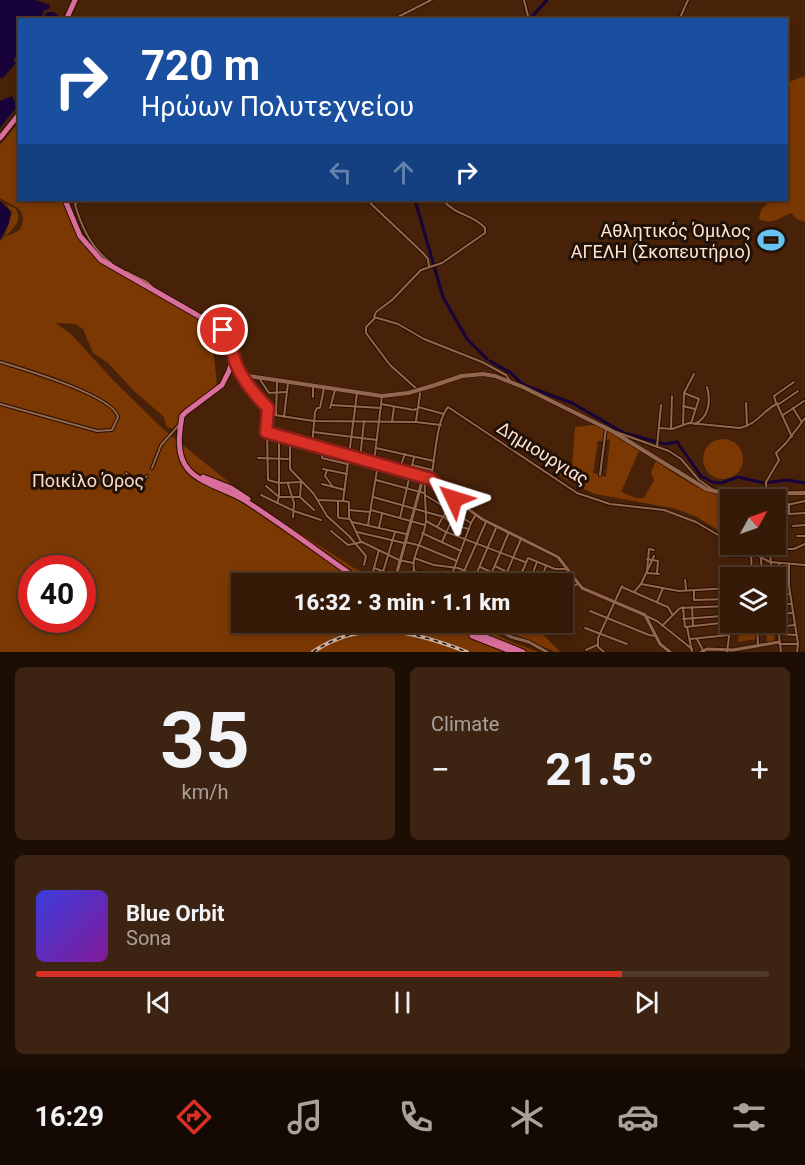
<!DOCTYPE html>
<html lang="en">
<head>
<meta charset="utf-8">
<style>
	:root { --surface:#351a07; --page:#3d2311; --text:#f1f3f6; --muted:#aaa19b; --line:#4f3828; --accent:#d93025 }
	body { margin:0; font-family:Roboto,sans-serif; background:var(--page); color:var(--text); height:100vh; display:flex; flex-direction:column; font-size:22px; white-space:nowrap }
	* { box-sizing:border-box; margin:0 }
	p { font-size:20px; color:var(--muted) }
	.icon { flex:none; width:33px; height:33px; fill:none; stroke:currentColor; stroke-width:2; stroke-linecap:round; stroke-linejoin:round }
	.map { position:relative; height:652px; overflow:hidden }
	.details { display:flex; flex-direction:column; gap:15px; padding:15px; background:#1d0e04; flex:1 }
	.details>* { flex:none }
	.banner { position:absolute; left:18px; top:18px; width:770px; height:183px; border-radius:0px; box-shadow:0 3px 9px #0003,0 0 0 2px var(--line); background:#1a4fa0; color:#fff; overflow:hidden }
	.needle { width:39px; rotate:50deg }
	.buttons { position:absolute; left:720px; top:489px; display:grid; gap:12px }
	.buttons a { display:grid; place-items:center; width:66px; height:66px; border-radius:0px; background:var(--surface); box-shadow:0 3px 9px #0003,0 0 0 2px var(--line); font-size:30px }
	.speed { position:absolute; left:18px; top:555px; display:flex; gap:12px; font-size:30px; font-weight:700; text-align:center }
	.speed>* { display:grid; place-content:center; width:78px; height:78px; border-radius:50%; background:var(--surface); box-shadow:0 3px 9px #0003,0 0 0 2px var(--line); line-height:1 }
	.speed .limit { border:9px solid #d22; background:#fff; color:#111 }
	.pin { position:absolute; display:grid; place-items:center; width:51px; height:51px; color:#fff; margin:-26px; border:3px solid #fff; border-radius:50%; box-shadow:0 2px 6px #0007 }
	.me { position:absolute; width:66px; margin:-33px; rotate:311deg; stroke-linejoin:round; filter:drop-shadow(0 0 4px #0008) }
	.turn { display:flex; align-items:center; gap:21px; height:126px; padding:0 24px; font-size:27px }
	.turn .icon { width:78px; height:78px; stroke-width:2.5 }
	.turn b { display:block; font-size:42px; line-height:51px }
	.lanes { display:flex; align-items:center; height:57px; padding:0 24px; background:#0003; justify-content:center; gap:30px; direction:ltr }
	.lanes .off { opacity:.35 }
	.big { font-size:45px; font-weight:800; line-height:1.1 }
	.details .widget { flex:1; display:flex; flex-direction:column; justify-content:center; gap:9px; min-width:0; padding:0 21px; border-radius:9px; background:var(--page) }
	.details .dial { align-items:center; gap:0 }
	.dial b { font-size:78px; line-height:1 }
	.song { display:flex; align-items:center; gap:18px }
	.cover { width:72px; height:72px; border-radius:9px; background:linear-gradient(135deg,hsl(240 70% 55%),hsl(290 70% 35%)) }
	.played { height:6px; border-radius:3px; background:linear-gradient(90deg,var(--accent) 80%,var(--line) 80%) }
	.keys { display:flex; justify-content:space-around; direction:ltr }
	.heat { display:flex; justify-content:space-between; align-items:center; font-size:33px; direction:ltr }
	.details .tiles { flex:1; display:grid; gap:15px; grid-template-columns:1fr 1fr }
	.widget:last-child { grid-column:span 2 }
	.trip { position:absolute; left:231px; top:573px; width:342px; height:60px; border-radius:0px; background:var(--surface); box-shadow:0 3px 9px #0003,0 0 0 2px var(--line); font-weight:800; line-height:60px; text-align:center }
	.menu { display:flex; height:96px; justify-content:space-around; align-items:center; background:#150a03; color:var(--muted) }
	.menu .icon { width:42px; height:42px }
	.menu .active { color:var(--accent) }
	.menu b { font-size:27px; color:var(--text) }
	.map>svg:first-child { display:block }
</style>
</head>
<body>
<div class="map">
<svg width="805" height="652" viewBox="0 0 805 652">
	<rect width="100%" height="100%" fill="#472209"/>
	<g fill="#7b3803" fill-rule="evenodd">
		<path d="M805,76V222L797,219L791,213C779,217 773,226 759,219L761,210L771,200H786V83Z"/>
		<path d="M19,122L20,200H62L74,230L98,260L215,327L212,336L217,386L172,429L166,426L165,420L163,416L134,391L108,363L93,353L83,329L75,324L56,323L72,335L113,380L163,429L262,509L354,568L390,583L242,584V622L473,623L507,640L538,652H0V241L5,236L12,212L5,204L15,208C24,221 13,228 5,237L20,230C29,208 16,208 0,198V145ZM32,568H82V620H32Z"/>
		<path d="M593,425L610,431L639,451L621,492L636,498H644L654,480L651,472L656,461C677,475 697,491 723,495L718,530L697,517L677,509L595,494L574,484L553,472L556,461L572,466L575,427ZM605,439L610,440L606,477L593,473L598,441H604Z"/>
		<circle cx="723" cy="459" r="20"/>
		<polygon points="776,620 777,634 774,635 775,644 768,645 766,635 757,636 757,639 738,642 739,623 756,623 757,629 763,629 764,623 776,622"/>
		<polygon points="501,623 529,623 537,628 560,652 555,652 510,632"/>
	</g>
	<g fill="#17033a">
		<polygon points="0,0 35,0 50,5 50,8 43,11 42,18 48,12 54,12 62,19 20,20 19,52 13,60 16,63 2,79 0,77"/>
		<polygon points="12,96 15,102 15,109 0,128 0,101"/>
		<polygon points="0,201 11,212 9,223 0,240"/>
	</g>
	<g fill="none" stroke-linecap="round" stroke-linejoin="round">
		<g stroke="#17033a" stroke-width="3">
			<polyline points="529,20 547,0"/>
			<polyline points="415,200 443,297 467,339 487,359"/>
			<polyline points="490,361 511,373 521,383 529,387 572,403 624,433 665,444 677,442 701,476 712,482 721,483 738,477 764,483 787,480 805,483"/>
		</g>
		<defs>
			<g id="minor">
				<polyline points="524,0 529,20"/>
				<polyline points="392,20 431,0"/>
				<polyline points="679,20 688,0"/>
				<path d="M82,200L75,204C81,226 92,249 111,263"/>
				<polyline points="367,200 423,253 428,259 429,266"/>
				<path d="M443,200C457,217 472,213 485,228V233L442,263L421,270L392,300L376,312L374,317L398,324L424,339L482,362L506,375L510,381"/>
				<polyline points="126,272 147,282 152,287"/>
				<polyline points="375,318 366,327 366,333 390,365 418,390 420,394 416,421"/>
				<path d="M0,362C23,369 113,395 118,417L112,430L97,431L0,404"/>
				<polyline points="259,378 269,393 286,392"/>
				<polyline points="794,382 774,396 776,403 779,404 798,391"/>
				<polyline points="684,393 699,399 691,423"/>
				<polyline points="313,397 313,386"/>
				<polyline points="746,403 747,426"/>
				<polyline points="381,404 414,410 416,409"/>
				<polyline points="331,405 381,408"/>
				<polyline points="683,406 695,409"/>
				<polyline points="418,407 444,414"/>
				<polyline points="330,408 335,390"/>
				<polyline points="793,408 801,421"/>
				<polyline points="268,414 314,421 416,422 441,425"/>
				<polyline points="276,415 277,381"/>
				<polyline points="783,415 804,401"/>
				<polyline points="284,417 288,383"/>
				<polyline points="392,422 394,407"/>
				<path d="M695,424C709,417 711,402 707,387"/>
				<polyline points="683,425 684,393 694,374"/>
				<path d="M659,428L672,429L689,423L740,428C758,424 763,410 777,404L792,437"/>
				<polyline points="671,429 672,396"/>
				<polyline points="267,432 268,480 279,483 302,482"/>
				<polyline points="313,432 377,440"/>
				<polyline points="616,432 669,451 681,459 699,480 712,489"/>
				<polyline points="290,439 290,469 314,494 327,516 349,536 366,556 364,565"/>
				<polyline points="312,445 315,412 317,408 320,408 324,388"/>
				<polyline points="657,447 661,405"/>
				<polyline points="322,448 322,458 347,464"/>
				<polyline points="376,448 434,461"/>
				<polyline points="258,458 288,459"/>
				<polyline points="360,459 364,421"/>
				<polyline points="374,462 382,396"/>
				<polyline points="412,465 432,470"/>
				<polyline points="152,468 161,445 179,425"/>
				<polyline points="323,469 347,474"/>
				<polyline points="327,470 325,476 333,487"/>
				<polyline points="399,470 405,454"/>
				<polyline points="126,473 138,482 143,481 147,476"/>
				<polyline points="600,475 606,428"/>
				<path d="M425,477C424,492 426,506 426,520C425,542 406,558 417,580L449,582L471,523L475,516"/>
				<path d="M431,479C435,460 436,421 448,407L577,493L610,504L664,510L696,522L730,542"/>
				<polyline points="376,480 424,493"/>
				<polyline points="288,484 294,503 293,517"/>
				<polyline points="322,484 345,490"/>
				<polyline points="266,486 279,497 300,497 314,510"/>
				<polyline points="261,495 294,511 321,520"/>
				<polyline points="425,495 471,523"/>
				<polyline points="300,497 301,483"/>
				<polyline points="373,497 444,517 451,523"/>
				<polyline points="319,500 343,501 357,393"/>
				<polyline points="767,500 766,482 779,460 776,453 786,443 805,418"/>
				<polyline points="338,501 338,517 340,518 350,519 361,542"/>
				<polyline points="343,501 349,502 349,518"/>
				<polyline points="776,501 787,505 805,501"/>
				<polyline points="277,503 279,497 279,436"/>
				<polyline points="789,504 789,514 805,513"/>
				<polyline points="349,510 370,512"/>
				<polyline points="371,510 425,525"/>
				<polyline points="400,518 414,457"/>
				<polyline points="426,521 446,532 525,562"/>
				<polyline points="352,522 406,534"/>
				<polyline points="368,525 378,464"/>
				<polyline points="793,526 805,525"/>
				<polyline points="379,527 382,514"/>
				<polyline points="437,527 454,499"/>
				<polyline points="331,531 348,545 362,542"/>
				<polyline points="357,532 404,543"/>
				<polyline points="422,533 461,551"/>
				<polyline points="797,536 805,536"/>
				<polyline points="362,542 399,560 413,563"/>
				<polyline points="405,542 418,545 457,561"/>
				<polyline points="442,542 450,524 469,529"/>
				<polyline points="735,544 770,562 805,565"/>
				<polyline points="748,544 759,548"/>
				<polyline points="757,544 762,550 769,552"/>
				<polyline points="778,549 794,549 805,544"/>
				<polyline points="379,550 372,575 386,584"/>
				<polyline points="770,552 772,578"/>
				<polyline points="770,552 778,549 776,537"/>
				<polyline points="751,553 752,578"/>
				<polyline points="731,556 751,555"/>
				<polyline points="414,558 434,565 458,568 475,575"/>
				<polyline points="761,558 762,578"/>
				<polyline points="647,559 658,561 657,573"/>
				<polyline points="779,564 781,587"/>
				<polyline points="789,565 789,586 798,644 797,652"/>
				<polyline points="495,566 507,572"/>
				<polyline points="480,567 491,572"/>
				<polyline points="374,568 396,576"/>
				<polyline points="465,569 486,522"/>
				<polyline points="413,571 472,581"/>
				<polyline points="522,571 551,584"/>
				<polyline points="647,571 649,549 654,550"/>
				<polyline points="383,572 395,532"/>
				<polyline points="647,573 659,574"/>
				<polyline points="532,575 537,562"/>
				<polyline points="489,578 501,584"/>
				<polyline points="520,578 529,584"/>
				<polyline points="541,579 546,566"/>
				<polyline points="685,580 686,589"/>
				<polyline points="351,584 354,581 360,584"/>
				<polyline points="472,584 496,528"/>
				<polyline points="487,584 509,532"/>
				<polyline points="502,584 521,539"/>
				<polyline points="517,584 528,558 555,569 566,569"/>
				<polyline points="558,584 572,576"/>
				<polyline points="641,584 679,591 730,588"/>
				<polyline points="622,587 663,605 668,607 672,614"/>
				<polyline points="776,587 788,586"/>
				<polyline points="694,590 694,600 730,599"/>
				<polyline points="562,591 578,584"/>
				<polyline points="634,592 641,584 654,556"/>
				<polyline points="776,596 790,594"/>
				<polyline points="657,602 663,588"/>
				<polyline points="776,605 791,604"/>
				<polyline points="683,607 685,627 730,622"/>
				<polyline points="692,607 693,625"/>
				<polyline points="776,610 781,652"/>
				<polyline points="590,611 649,635 655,636"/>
				<polyline points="776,614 793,613"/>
				<polyline points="646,616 657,621 692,649"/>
				<polyline points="683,619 722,616 722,589"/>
				<polyline points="428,622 437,631"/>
				<polyline points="553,622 554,633"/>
				<polyline points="757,622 758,646"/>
				<polyline points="662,626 680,608 727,606"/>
				<polyline points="687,627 692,652"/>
				<polyline points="777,627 795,625"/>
				<polyline points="585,628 627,644"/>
				<polyline points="778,634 796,635"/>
				<polyline points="690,639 729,635"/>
				<polyline points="697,639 704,652"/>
				<polyline points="779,644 798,644"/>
				<polyline points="586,650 597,645"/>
				<polyline points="604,652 598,647 598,638 622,586"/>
				<polyline points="727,652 731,622"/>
			</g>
			<g id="tertiary">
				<polyline points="236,360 236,364 255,396 268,408 267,432 432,480 447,494 482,519 558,557 582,588 645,615 660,644 670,652"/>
				<polyline points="417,584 396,576 423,478"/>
				<polyline points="483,622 511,637 529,642 547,652"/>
				<polyline points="701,652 707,649 733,650 779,642"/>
			</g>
			<g id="secondary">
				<polyline points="233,355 245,374 249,376 382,396"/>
				<polyline points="432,386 462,376 483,374 495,376 523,387 612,431 706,489 727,494 805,493"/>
			</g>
			<g id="trunk">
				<polyline points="66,20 75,0"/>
				<polyline points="0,138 20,113"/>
				<path d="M65,200L80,236L101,260L218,327L227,334L232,350L233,358L229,371L222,385L186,412L182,416C179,434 176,455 188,469C199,483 228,490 244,500C285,526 324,556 365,584"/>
				<polyline points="203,477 231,488 248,499"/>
				<polyline points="440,622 452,628"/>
				<polyline points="448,622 523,652"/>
				<polyline points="472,636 513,652"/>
			</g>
		</defs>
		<use href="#minor" stroke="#280d00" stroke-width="4"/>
		<use href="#tertiary" stroke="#280d00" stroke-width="4.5"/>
		<use href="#secondary" stroke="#280d00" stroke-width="5"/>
		<use href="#trunk" stroke="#280d00" stroke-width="7"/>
		<use href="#minor" stroke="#92674e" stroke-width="2"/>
		<use href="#tertiary" stroke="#92674e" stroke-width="3"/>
		<use href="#secondary" stroke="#92674e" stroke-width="4"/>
		<use href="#trunk" stroke="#d96e9b" stroke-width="5"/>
		<defs>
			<path id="rail" d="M313,652C363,618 414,631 467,652"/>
		</defs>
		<use href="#rail" stroke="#cdb1a0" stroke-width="4"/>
		<use href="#rail" stroke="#221107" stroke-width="1.5" stroke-dasharray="4.5" stroke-linecap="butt"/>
		<defs>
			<polyline id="secondary-bridge" points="382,396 408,393 432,386"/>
		</defs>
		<use href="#secondary-bridge" stroke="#280d00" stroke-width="5" stroke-linecap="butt"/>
		<use href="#secondary-bridge" stroke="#92674e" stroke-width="4"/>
	</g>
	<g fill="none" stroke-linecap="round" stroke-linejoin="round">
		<defs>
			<path id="route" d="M223,330C232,340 232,355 237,366C244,382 256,396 268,408L266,432L431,479L454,499"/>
		</defs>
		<use href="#route" stroke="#8d1f18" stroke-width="15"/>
		<use href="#route" stroke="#d93025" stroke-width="10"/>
	</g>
	<defs>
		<symbol id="stadium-bare" viewBox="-9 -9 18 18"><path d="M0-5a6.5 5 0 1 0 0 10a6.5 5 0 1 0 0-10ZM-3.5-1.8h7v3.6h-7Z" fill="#67c4f0" stroke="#221107" stroke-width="2.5" paint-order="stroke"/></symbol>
	</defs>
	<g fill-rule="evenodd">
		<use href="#stadium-bare" x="752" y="221" width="38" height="38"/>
	</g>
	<g text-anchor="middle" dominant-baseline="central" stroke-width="6" stroke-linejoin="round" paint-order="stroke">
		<g font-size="18" fill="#fee5d7" stroke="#221107" text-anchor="end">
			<text x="751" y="230">Αθλητικός Όμιλος<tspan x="751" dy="21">ΑΓΕΛΗ (Σκοπευτήριο)</tspan></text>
		</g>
		<g font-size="18" fill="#fee5d7" stroke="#221107">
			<text transform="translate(543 453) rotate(32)">Δημιουργιας</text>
		</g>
		<g font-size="18" fill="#faddcd" stroke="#221107">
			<text x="88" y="480">Ποικίλο Όρος</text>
		</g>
	</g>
</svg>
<div class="buttons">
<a><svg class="needle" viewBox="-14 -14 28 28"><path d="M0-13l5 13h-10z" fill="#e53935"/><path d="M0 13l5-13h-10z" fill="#aaa19b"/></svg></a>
<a><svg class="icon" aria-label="layers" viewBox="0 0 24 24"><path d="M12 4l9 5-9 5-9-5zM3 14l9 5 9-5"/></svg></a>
</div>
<div class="speed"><div class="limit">40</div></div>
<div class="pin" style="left:223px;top:330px;background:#d93025"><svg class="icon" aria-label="arrive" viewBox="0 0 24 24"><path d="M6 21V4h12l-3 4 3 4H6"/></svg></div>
<svg class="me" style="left:454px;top:499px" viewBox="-20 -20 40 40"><path d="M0-17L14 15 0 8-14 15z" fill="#d93025" stroke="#fff" stroke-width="4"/></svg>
<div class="trip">16:32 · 3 min · 1.1 km</div>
<div class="banner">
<div class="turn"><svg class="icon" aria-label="right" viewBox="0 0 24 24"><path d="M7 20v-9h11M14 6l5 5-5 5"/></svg><div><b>720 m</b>Ηρώων Πολυτεχνείου</div></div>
<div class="lanes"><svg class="icon off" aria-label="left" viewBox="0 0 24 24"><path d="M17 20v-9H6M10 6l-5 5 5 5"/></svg><svg class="icon off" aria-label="ahead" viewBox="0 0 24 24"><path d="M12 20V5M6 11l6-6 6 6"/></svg><svg class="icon" aria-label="right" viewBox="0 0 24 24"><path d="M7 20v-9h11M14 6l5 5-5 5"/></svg></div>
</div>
</div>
<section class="details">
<div class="tiles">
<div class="widget dial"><b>35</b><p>km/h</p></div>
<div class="widget"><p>Climate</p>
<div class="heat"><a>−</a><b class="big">21.5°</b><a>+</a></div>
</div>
<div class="widget">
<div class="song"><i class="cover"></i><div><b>Blue Orbit</b><p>Sona</p></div></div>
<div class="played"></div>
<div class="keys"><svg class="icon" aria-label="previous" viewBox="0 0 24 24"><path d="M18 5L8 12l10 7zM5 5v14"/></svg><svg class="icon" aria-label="pause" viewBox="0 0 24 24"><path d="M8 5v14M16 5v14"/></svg><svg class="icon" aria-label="next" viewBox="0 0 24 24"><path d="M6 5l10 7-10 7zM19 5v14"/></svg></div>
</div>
</div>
</section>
<nav class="menu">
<b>16:29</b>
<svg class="icon active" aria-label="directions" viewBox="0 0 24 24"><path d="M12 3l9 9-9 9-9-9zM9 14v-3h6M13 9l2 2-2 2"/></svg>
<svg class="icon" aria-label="music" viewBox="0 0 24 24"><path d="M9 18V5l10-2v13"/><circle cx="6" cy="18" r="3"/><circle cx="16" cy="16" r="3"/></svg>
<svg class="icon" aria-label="phone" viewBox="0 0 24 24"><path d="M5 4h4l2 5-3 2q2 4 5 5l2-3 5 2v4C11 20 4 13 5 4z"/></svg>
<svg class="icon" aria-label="climate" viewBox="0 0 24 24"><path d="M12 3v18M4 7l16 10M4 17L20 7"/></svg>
<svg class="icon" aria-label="car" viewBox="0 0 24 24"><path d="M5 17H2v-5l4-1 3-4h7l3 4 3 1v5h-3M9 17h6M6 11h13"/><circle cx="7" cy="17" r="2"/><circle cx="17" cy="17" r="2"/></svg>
<svg class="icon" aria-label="filters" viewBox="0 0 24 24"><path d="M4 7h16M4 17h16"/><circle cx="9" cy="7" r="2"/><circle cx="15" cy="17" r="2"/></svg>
</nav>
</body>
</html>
